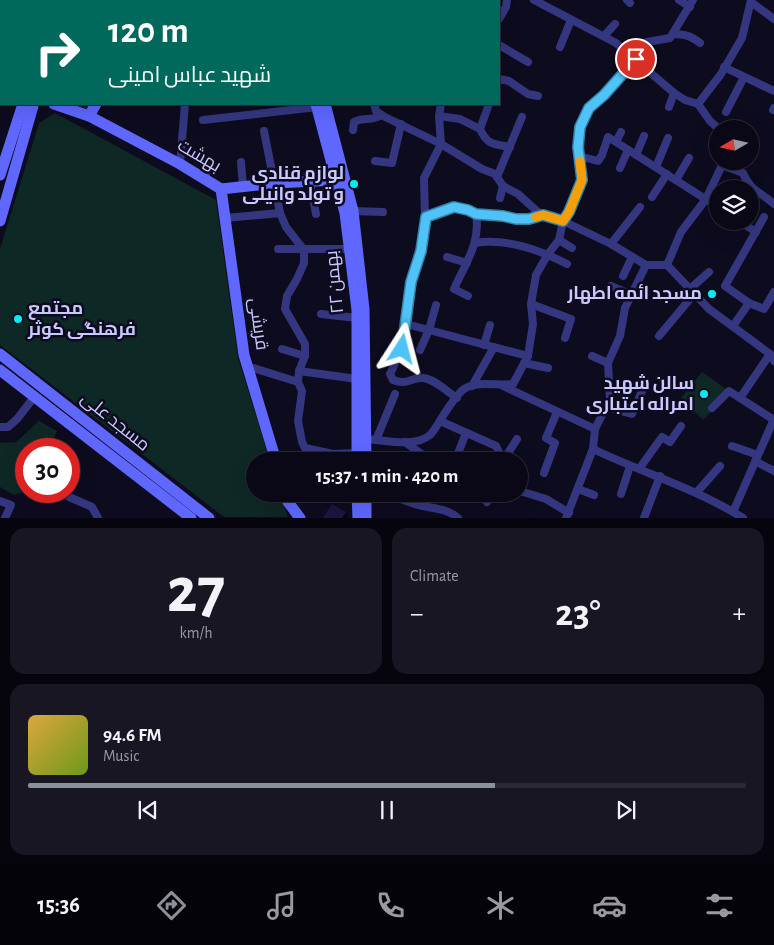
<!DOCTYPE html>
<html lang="en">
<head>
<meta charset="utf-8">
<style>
	:root { --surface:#0a0816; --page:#181623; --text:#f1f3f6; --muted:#999aa1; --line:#2a2935; --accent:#8c9099 }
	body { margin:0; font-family:"Alegreya Sans",Cairo,sans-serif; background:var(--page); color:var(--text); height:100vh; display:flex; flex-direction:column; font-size:19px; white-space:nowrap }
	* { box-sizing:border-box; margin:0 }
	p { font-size:16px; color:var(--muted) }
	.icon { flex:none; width:28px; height:28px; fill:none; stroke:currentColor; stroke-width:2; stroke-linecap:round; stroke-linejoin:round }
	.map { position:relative; height:518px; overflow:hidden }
	.sheet { display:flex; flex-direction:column; gap:10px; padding:10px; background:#06040c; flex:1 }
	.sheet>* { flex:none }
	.top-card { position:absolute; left:0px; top:0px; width:500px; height:105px; box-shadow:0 5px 20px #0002,0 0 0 1px var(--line); background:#00695c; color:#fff; overflow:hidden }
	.needle { width:32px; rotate:261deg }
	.controls { position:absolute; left:709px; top:120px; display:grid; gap:10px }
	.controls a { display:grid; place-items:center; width:50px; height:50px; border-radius:50%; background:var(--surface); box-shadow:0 5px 20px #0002,0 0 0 1px var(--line); font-size:25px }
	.speed { position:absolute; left:15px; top:438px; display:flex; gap:10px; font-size:25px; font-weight:700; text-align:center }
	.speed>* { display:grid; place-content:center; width:65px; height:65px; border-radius:50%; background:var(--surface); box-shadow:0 5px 20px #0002,0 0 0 1px var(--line); line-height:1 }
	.speed .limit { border:8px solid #d22; background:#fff; color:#111 }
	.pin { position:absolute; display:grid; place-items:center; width:42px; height:42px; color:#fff; margin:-21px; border:2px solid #fff; border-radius:50%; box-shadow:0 1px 5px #0007 }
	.me { position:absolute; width:55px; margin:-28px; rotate:9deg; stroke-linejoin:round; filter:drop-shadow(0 0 4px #0008) }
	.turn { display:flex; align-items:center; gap:18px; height:105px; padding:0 25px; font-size:22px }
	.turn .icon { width:65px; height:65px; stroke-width:2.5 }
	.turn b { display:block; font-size:35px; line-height:42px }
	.big { font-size:38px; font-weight:600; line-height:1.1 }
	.sheet .tile { flex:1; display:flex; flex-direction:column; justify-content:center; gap:8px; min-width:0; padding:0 18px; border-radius:15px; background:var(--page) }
	.sheet .dial { align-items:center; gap:0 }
	.dial b { font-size:65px; line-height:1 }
	.song { display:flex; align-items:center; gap:15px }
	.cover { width:60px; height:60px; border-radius:8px; background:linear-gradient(135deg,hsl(40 70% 55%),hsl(80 70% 35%)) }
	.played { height:5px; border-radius:2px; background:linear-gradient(90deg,var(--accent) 65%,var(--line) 65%) }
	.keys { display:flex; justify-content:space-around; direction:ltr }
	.heat { display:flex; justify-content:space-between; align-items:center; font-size:28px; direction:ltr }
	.sheet .tiles { flex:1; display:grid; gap:10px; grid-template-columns:1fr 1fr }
	.tile:last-child { grid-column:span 2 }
	.trip { position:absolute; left:246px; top:452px; width:282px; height:50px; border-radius:25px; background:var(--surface); box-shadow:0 5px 20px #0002,0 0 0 1px var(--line); font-weight:600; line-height:50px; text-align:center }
	.tab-bar { display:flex; height:80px; justify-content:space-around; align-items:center; background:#040309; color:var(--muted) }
	.tab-bar .icon { width:35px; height:35px }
	.tab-bar .current { color:var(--accent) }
	.tab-bar b { font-size:22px; color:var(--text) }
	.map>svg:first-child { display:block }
</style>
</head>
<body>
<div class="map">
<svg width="774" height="518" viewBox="0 0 774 518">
	<defs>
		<filter id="shadow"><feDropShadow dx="2" dy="2" stdDeviation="1" flood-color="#0009"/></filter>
	</defs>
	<rect width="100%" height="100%" fill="#0d0b1e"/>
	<g fill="#0e2825">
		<polygon points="55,113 216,200 238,358 270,461 255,461 255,494 280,494 288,517 224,517 0,345 0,249 39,123"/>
		<polygon points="702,372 729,391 709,409 711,412 703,420 681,398"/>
		<polygon points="39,421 57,431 50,449 26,449 26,491 14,495 0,487 0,443 16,442"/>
	</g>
	<g fill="#1c1740" filter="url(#shadow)">
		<polygon points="69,104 92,104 88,112"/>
		<polygon points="332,504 346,512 342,518 323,518"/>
	</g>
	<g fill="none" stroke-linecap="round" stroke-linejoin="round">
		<g stroke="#34377f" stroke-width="8">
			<polyline points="77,0 78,1"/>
			<polyline points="235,0 235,1"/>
			<polyline points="534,0 616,43 674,93 685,100 698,104 710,121 719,129"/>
			<polyline points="627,0 630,3"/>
			<polyline points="679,0 690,7"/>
			<polyline points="195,1 195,0"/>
			<polyline points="751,2 774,19"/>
			<polyline points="499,19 506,7 507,0"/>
			<path d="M673,34C685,34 691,36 700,43"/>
			<polyline points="604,36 615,24"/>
			<polyline points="499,45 528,62"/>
			<polyline points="560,47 571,20"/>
			<polyline points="724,67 774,91"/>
			<polyline points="499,79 509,81 528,94 538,96"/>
			<polyline points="374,104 376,111 385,117 441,144 482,169 495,174 503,186 518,194 539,213 563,221 611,244 646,265 667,265 709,309 770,354 774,361"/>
			<path d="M441,104L439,116L441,144L424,178L425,217L421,251L411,281L402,349L390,374L393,380C408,386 410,377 423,378C435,379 447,392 457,398"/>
			<path d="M489,104L480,129C487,145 494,144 510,147"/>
			<polyline points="698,104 721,74 742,38 751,0"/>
			<polyline points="669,107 674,93"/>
			<polyline points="773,110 774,108"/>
			<polyline points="726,112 744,77"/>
			<polyline points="439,116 460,119 480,129"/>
			<polyline points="203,120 317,107"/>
			<path d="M353,130L354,122C364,116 371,122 381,115"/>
			<polyline points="264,131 280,213 286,227 304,250 304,263 297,279 287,296 285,309 305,344 305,356 299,371 298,382 302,391 298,421 302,442 305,448 333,454 357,453"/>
			<polyline points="616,142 621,132"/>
			<polyline points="636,155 644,136"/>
			<polyline points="579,156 598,161 602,155 608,137 718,207"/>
			<polyline points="375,161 392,163 401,124"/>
			<polyline points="241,162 243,187"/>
			<polyline points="180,164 185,104"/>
			<path d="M722,165L743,173C750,191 761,192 774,204"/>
			<polyline points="656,167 668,138"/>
			<polyline points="620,168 628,150"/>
			<polyline points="497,177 522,117"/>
			<polyline points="205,179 210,161"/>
			<polyline points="676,180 689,158"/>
			<polyline points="310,182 316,214"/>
			<polyline points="652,197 667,174"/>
			<polyline points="500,198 503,186"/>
			<polyline points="353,211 383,212"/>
			<polyline points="425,217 454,207 468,210 476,214 516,219 529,219 543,215"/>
			<polyline points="225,218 280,213"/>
			<polyline points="739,221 756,232"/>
			<polyline points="559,240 572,248"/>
			<path d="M475,243C506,238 540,250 567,264"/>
			<polyline points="611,244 640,207"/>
			<polyline points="278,249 349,249"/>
			<polyline points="447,257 467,263"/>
			<polyline points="667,265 681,232 706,199 724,161"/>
			<polyline points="623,276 632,257"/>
			<polyline points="611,286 632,295"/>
			<polyline points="691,288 709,272"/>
			<path d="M468,296L454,289C465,264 481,243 476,214"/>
			<polyline points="749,303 764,309 774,292"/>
			<polyline points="531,304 571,319 565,338"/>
			<polyline points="321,314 357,318"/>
			<polyline points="406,324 528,356"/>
			<polyline points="733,326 749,303 725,286 764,217"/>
			<polyline points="659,336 695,293"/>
			<polyline points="484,345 490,325"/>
			<polyline points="282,349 305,356"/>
			<polyline points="420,350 429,330 436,305"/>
			<polyline points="592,356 608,363"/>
			<polyline points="524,363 548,368"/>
			<polyline points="247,366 298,382"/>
			<polyline points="299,371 357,379"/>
			<polyline points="472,386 494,347"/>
			<polyline points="503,386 595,429"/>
			<polyline points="740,398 770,354"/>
			<polyline points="606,407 632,414 643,389"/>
			<polyline points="712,408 729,391 774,420"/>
			<polyline points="440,421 496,446 503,461"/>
			<polyline points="0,427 8,427 17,419 35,396"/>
			<path d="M366,439C385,440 414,448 430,435C434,431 438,424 441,419C446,411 457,394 464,389C477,380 499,386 513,384L528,356L533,324L531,304L536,275L548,254L559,240L563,221L569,211L583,180L578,147L580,127L589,108L605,95L635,59L647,42L670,38L693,0"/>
			<polyline points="376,440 395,394"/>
			<polyline points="405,442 431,461"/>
			<polyline points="732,446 758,455"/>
			<path d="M593,449C643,473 695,488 743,518"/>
			<polyline points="457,456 466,433"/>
			<polyline points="503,461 517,439"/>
			<polyline points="755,461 774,471"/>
			<polyline points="639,469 662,437 670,442 681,426"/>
			<polyline points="544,473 555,443 546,438 557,412"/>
			<polyline points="578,489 594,495"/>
			<polyline points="520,491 546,499 569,513"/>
			<polyline points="697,492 720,466"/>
			<path d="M388,494C400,498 411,504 423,506C436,509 448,509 458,518"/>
			<polyline points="480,494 487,502"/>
			<polyline points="621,494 630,466"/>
			<polyline points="69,497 92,507 98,518"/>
			<polyline points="0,501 11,505 5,518"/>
			<polyline points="733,512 774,419"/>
			<polyline points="566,518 593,449 595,429 610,399 608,363 620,336 625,308 646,265"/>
			<polyline points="644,518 660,476"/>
		</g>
		<g stroke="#5f67ff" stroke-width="11">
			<polyline points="128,0 129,1"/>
			<polyline points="313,1 313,0"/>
			<polyline points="321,1 321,0"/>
			<polyline points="0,77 1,78"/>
			<polyline points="54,104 89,116 180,164 221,189 276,183 337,180"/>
			<polyline points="316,104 345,213 357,310 357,461"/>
			<polyline points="325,104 353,211 364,309 366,461"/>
			<polyline points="89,116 96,104"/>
			<polyline points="0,175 23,104"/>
			<polyline points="221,189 244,355 276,461"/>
			<polyline points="0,221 33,106"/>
			<polyline points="0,354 209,518"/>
			<polyline points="0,370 191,518"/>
			<polyline points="286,494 288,502 300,518"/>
			<polyline points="357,494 358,518"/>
			<polyline points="366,494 366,518"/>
		</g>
	</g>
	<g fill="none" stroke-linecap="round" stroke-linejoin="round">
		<defs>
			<polyline id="route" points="402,349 411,282 421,251 426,217 454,207 468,210 476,214 503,216 516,219 529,219 543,215 563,221 569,212 582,180 578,147 580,127 589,108 604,95 636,59"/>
		</defs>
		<use href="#route" stroke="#337fa1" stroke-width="12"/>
		<use href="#route" stroke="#4fc3f7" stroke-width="9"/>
		<polyline stroke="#f59e0b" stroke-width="9" points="536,217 543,215 563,221 569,212 582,180 580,161"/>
	</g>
	<g fill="#00edf3" stroke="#0d0b1e" stroke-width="2">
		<circle cx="354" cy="184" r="5"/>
		<circle cx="712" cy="294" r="5"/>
		<circle cx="18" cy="319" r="5"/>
		<circle cx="704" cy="394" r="5"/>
	</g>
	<g text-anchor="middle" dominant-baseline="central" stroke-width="5" stroke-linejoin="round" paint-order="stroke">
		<g font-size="18" fill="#cac8ff" stroke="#0d0b1e">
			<text transform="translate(199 156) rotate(30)">بهشت</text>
			<text transform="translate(335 282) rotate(-96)">۲۲ بهمن</text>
			<text transform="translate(258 324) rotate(82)">قریشی</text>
			<text transform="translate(115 422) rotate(39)">مسجد علی</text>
		</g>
		<g font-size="18" font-weight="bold" fill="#cac8ff" stroke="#0d0b1e" text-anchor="end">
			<text x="344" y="174">لوازم قنادی<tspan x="344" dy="21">و تولد وانیلی</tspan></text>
			<text x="702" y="294">مسجد ائمه اطهار</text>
			<text x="28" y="309" text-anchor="start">مجتمع<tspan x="28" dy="21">فرهنگی کوثر</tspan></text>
			<text x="694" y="384">سالن شهید<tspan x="694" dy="21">امراله اعتباری</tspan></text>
		</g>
	</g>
</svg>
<div class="controls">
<a><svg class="needle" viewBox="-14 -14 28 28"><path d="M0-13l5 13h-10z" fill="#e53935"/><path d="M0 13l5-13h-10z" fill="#999aa1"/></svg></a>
<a><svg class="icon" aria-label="layers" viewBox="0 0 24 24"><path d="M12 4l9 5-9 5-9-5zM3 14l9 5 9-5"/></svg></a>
</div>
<div class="speed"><div class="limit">30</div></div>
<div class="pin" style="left:636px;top:59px;background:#d93025"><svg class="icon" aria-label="arrive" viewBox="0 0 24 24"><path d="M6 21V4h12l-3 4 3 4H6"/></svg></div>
<svg class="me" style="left:402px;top:349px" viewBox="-20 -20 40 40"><path d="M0-17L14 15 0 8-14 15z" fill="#4fc3f7" stroke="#fff" stroke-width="4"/></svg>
<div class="trip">15:37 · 1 min · 420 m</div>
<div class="top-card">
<div class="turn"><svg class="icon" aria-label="right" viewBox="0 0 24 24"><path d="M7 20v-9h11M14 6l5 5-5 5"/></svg><div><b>120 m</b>شهید عباس امینی</div></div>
</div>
</div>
<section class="sheet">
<div class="tiles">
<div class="tile dial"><b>27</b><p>km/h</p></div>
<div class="tile"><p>Climate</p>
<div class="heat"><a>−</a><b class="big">23°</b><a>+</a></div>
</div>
<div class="tile">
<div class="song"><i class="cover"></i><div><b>94.6 FM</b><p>Music</p></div></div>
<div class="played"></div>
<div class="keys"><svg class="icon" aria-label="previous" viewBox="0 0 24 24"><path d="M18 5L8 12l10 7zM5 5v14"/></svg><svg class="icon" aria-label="pause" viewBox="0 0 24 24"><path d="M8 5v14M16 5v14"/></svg><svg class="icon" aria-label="next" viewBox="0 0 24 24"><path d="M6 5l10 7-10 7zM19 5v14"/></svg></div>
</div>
</div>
</section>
<nav class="tab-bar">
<b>15:36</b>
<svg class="icon current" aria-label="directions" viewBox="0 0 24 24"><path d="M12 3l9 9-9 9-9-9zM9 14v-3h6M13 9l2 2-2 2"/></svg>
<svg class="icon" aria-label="music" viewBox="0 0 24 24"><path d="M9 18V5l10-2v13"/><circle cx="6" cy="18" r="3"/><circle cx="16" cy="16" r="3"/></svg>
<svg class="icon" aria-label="phone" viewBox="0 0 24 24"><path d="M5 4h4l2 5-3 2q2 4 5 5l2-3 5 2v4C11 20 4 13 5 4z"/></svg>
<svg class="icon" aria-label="climate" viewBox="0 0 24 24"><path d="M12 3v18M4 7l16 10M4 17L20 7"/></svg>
<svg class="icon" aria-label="car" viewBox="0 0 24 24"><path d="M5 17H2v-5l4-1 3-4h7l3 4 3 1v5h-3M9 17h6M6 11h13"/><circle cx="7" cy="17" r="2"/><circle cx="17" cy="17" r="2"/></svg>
<svg class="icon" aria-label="filters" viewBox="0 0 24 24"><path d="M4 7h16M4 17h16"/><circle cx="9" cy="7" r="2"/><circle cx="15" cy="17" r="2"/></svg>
</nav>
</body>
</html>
